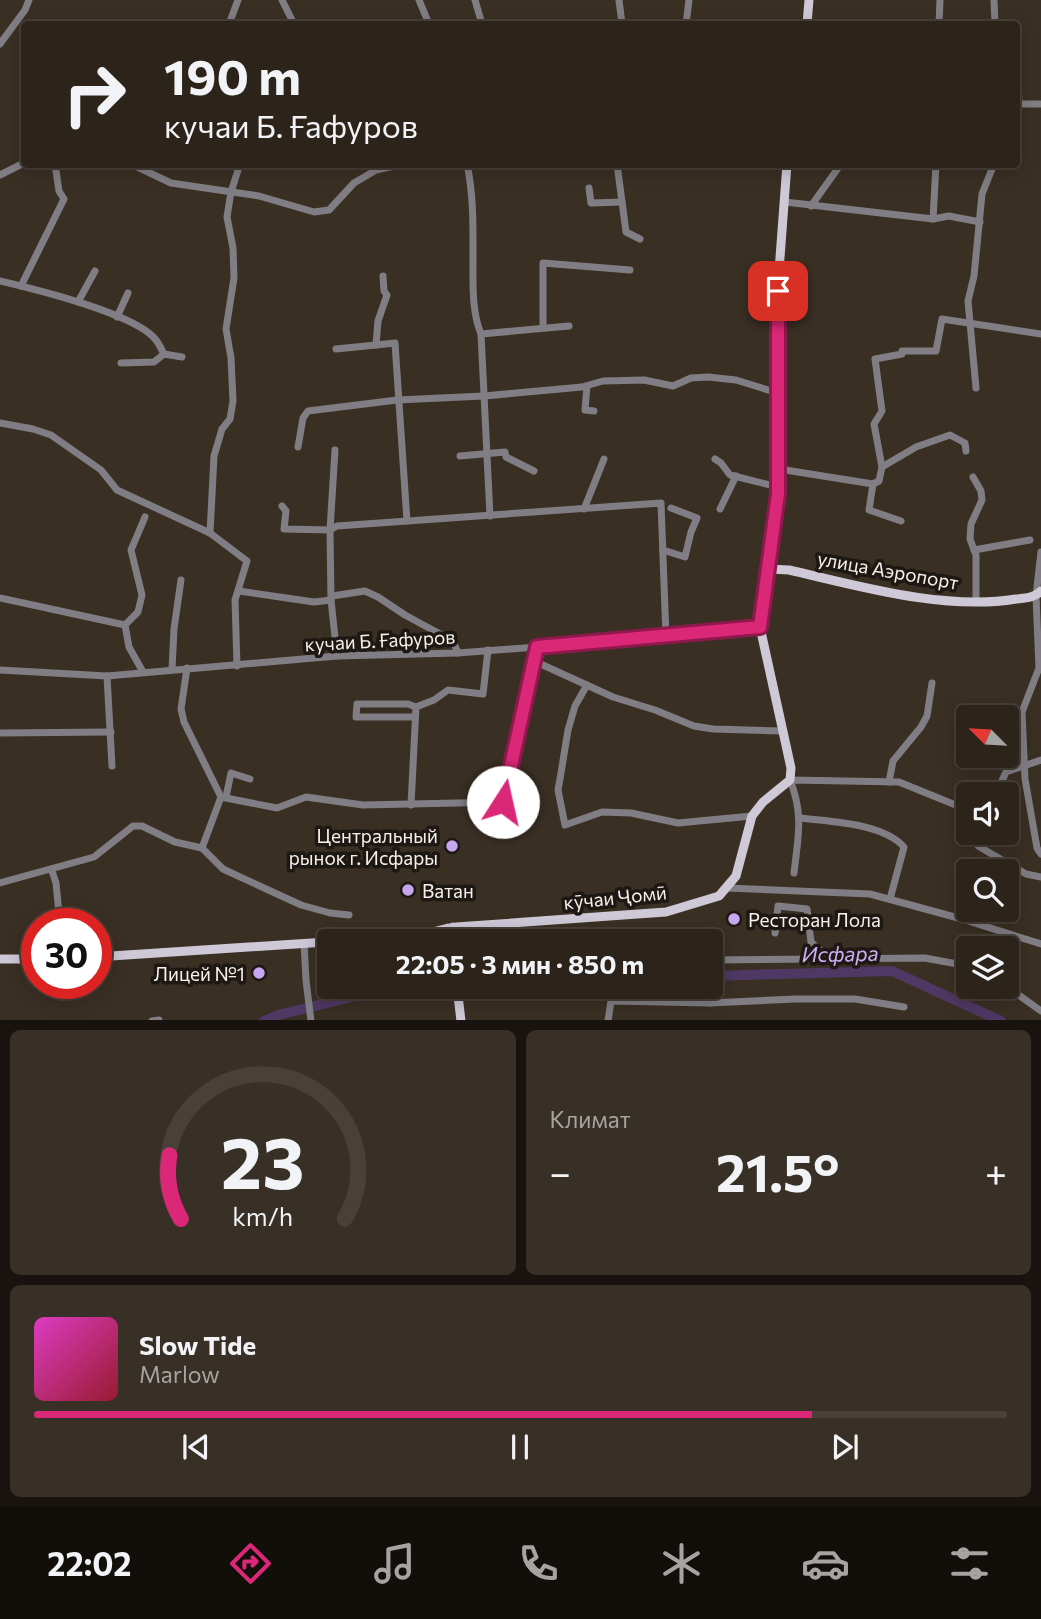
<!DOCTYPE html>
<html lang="ru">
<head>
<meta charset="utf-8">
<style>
	:root { --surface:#2c231a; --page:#382f27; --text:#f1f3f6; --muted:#a6a4a2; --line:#484039; --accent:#db2777 }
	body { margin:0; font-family:Commissioner,sans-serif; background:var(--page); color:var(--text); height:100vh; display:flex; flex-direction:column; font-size:26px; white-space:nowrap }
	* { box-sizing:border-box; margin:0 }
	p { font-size:23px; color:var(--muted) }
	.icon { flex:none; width:38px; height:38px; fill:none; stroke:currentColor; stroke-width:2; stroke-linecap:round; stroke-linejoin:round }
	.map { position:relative; height:1020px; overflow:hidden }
	.drawer { display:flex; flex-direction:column; gap:10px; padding:10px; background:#18130e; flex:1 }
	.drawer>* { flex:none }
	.guide { position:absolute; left:21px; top:21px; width:999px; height:147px; border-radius:7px; box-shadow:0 4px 18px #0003,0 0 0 2px var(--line); background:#2c231a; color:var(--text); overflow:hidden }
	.needle { width:46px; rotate:294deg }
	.buttons { position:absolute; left:956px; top:705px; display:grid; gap:14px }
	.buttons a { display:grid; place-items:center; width:63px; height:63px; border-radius:7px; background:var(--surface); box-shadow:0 4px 18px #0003,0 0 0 2px var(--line); font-size:35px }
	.speed { position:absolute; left:21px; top:908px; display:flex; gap:14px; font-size:35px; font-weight:700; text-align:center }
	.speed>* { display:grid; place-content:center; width:91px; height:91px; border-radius:50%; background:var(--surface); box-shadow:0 4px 18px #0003,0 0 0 2px var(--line); line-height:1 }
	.speed .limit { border:10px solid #d22; background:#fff; color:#111 }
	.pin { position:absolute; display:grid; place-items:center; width:60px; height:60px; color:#fff; margin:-30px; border-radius:14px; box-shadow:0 4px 10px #0006 }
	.me { position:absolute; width:77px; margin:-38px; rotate:10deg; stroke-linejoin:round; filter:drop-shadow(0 0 5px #0008) }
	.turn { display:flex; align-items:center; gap:24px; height:147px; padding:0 28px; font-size:32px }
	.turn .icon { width:91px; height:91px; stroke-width:2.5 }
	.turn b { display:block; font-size:49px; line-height:60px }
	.big { font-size:52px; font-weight:700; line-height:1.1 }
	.drawer .widget { flex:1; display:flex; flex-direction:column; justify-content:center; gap:10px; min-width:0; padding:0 24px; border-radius:10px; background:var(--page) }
	.drawer .dial { align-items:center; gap:0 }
	.dial svg { height:182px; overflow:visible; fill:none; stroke:var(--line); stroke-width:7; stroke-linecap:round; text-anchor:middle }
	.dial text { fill:var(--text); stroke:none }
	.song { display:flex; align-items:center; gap:21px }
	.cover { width:84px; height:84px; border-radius:10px; background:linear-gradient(135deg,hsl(310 70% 55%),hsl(350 70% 35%)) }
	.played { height:7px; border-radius:4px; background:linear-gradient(90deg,var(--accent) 80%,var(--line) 80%) }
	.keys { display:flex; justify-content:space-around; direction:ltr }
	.heat { display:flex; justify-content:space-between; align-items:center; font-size:38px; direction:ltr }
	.drawer .tiles { flex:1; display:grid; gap:10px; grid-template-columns:1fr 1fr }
	.widget:last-child { grid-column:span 2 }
	.trip { position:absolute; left:317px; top:929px; width:406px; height:70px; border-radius:7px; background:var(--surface); box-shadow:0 4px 18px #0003,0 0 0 2px var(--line); font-weight:700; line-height:70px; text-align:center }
	.dock { display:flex; height:112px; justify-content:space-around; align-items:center; background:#120e0a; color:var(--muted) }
	.dock .icon { width:49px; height:49px }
	.dock .selected { color:var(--accent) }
	.dock b { font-size:32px; color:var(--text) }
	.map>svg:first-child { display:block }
</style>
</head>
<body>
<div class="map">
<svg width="1041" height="1021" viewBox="0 0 1041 1021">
	<rect width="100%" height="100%" fill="#3a2f23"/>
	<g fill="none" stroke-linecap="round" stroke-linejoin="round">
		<g stroke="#4e3864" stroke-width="10">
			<polyline points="710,976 892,971 1001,1021"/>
			<polyline points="264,1021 278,1015 376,991 458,987"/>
		</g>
		<g stroke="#807d84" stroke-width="7">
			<polyline points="282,0 294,24"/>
			<polyline points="419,0 429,24"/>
			<polyline points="475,0 482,24"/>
			<polyline points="619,0 622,24"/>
			<polyline points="994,0 995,24"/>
			<polyline points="229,24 238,0"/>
			<polyline points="686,24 689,0"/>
			<polyline points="939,24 940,0"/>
			<polyline points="0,44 25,10 29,0"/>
			<polyline points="1017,55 1019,104 1017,118"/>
			<polyline points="1017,104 1041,104"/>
			<polyline points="131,164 171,183 259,196 314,212 329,210 354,183 376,170 404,164"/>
			<path d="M467,164C474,197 473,230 473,263C473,287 472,312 481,334L490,516"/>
			<polyline points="617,164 626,232 640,239"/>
			<polyline points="0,175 24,163"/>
			<polyline points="589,188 591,203 622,202"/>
			<polyline points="785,202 933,219 949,216 980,222"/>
			<polyline points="811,206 841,164"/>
			<polyline points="933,219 936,164"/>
			<polyline points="383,276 384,291 387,295 378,321 376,345 395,343 407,521"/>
			<path d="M0,281C34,289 136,314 156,340C159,344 162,350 164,354L182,357"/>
			<polyline points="21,286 64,199 59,191 55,164"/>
			<polyline points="78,302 95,271"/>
			<polyline points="117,317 128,293"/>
			<polyline points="543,327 543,263 630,270"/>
			<polyline points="481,334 569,326"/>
			<polyline points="336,349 376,345"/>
			<polyline points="121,363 154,362 164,354"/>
			<polyline points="587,386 585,410 594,411"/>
			<polyline points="976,388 968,301 974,276 982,194 994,164"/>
			<polyline points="0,423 33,429 51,435 101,470 117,490 210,533 247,561 235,600 237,666"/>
			<polyline points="298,447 303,418 308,411 397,400 484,396 582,387 603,381 644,380 673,386 691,378 708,377 736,380 778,393"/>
			<polyline points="460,456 505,452 506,457 534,471"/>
			<polyline points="715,459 721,463 730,475 778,487"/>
			<polyline points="882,467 874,424 882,411 875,359 902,354 902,351 936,351 942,319 1041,334"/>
			<polyline points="779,469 873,484 879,481 882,467 916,447 950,435 965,443 966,451"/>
			<polyline points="973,477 981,491 982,500 971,524 970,539 976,555 976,602"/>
			<polyline points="873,484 869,510 901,521"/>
			<polyline points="282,506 286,511 284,529 330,530 335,450"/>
			<polyline points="584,509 604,459"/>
			<polyline points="720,509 736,476"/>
			<polyline points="210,533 214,456 222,429 230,419 233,401 231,358 226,329 234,278 233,248 227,217 231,192 240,164"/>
			<polyline points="663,550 685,557 691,532 697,518 671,508"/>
			<polyline points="974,550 1030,540"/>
			<polyline points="1041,552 1036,596 1039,668 1022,712 1025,779 1037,848 1041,854"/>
			<polyline points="239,591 314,602 331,600"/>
			<polyline points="332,596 365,591 378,597 405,615 453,641 458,653"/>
			<polyline points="0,598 125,625"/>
			<polyline points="337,656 331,600 330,530 337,526 661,503 666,637"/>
			<polyline points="534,661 613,697 655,710 694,726 713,729 783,731"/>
			<polyline points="187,668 181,709 184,722 221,797"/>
			<polyline points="0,670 107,676 337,656 458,653 537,647 760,627"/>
			<polyline points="172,670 174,629 181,580"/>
			<polyline points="143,672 129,647 125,625 138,612 142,595 131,550 145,517"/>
			<polyline points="107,676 112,766"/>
			<polyline points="587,685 575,706 568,730 560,779 558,790 565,825 602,812 631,813 678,823 752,816"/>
			<polyline points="415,717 356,717 357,704 408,704 416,707"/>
			<polyline points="0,733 111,732"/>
			<polyline points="889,782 893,761 921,727 927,716 932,683"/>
			<polyline points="996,794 1006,772 1041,760"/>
			<polyline points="221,797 277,808 306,797 363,805 504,802 537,647"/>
			<polyline points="226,797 231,773 250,779"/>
			<polyline points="411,805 416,707 434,700 448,690 483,694 488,650"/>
			<path d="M800,818C831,822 883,823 904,847L890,899"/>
			<polyline points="978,833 978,846 1026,874 1041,877"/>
			<polyline points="202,848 223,869 301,905 330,913 349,915"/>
			<polyline points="52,871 56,883 60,924"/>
			<path d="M794,873C798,837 804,815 790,780L899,782L968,810"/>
			<polyline points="0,883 94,857 133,826 142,826 175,842 202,848 221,797"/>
			<polyline points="726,888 870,894 962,919 1041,944"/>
			<polyline points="775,933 778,906 807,909 811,942 831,960"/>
			<polyline points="304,943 306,980 311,1021"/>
			<polyline points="710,960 925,958 968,966"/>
			<polyline points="1006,986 1041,1011"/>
			<polyline points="710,987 710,1003 795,999 855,999 904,1007"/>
			<polyline points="152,1021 159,1020"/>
			<polyline points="608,1021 611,1001 710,1003"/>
		</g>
		<g stroke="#cec8d7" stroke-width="9">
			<polyline points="807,24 809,0"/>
			<path d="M769,569L789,570C859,586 944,611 1016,599C1025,598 1034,598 1041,591"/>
			<polyline points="456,927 666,912 719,896 736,876 752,816 763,802 790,780 791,768 760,627 778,494 776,311 787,164"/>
			<polyline points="443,942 444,932 453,927 461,931 462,942"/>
			<polyline points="463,942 472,938 488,926"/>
			<polyline points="96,957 418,936 448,928"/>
			<polyline points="0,959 37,959"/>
			<polyline points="457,987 461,1021"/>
		</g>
	</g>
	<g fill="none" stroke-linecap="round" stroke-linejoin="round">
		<defs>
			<polyline id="route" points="503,802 537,647 760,627 778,494 778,291"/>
		</defs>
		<use href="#route" stroke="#8e194d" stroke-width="18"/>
		<use href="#route" stroke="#db2777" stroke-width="12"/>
	</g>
	<g fill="#c8a6ef" stroke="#1d1813" stroke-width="2.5">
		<circle cx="452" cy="846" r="7"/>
		<circle cx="408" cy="890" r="7"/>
		<circle cx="734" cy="919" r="7"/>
		<circle cx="259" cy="973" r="7"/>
	</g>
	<g text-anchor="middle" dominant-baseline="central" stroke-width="7" stroke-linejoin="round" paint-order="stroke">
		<g font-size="19" fill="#f7f0e8" stroke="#1d1813">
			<text transform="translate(888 570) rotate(10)">улица Аэропорт</text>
			<text transform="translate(380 640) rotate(-3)">кучаи Б. Ғафуров</text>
			<text transform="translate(615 897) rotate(-6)">кӯчаи Ҷомӣ</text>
		</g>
		<g font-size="19" fill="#f7f0e8" stroke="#1d1813" text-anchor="end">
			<text x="438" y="835">Центральный<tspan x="438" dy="22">рынок г. Исфары</tspan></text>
			<text x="422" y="890" text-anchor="start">Ватан</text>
			<text x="748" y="919" text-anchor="start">Ресторан Лола</text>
			<text x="245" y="973">Лицей №1</text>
		</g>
		<g font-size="21" font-style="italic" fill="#cfadf6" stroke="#1d1813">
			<text transform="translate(840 953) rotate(-1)">Исфара</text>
		</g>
	</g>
</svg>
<div class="buttons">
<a><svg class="needle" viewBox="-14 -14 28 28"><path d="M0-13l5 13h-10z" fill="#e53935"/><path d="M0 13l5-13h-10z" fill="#a6a4a2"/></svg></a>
<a><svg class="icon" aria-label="sound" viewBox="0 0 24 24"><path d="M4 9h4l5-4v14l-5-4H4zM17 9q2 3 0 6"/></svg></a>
<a><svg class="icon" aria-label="search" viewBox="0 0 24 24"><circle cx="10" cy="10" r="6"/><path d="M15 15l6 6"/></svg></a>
<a><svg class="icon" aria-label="layers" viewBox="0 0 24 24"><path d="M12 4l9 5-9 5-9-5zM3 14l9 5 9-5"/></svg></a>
</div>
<div class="speed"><div class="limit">30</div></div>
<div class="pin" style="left:778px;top:291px;background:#d93025"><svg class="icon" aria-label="arrive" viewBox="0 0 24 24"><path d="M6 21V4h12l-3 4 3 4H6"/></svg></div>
<svg class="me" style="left:503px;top:802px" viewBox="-20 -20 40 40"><circle r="19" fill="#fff"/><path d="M0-13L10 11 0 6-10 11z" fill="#db2777"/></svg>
<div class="trip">22:05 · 3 мин · 850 m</div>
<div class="guide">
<div class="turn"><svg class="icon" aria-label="right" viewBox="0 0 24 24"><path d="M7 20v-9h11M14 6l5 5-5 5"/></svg><div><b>190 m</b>кучаи Б. Ғафуров</div></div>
</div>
</div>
<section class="drawer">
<div class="tiles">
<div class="widget dial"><svg viewBox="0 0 100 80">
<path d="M14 69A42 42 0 1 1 86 69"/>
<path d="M14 69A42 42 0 0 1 9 41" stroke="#db2777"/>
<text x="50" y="56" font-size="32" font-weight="700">23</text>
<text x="50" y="72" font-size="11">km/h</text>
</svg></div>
<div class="widget"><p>Климат</p>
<div class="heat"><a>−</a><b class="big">21.5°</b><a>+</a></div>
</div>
<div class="widget">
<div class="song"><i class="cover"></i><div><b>Slow Tide</b><p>Marlow</p></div></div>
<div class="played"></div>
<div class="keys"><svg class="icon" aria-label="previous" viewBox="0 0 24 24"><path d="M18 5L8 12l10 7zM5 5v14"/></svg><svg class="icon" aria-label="pause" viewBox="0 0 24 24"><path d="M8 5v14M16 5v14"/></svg><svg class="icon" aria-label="next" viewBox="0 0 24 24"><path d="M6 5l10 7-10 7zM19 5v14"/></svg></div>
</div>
</div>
</section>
<nav class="dock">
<b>22:02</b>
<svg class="icon selected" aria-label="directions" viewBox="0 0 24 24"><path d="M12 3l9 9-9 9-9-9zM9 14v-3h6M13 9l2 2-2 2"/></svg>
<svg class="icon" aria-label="music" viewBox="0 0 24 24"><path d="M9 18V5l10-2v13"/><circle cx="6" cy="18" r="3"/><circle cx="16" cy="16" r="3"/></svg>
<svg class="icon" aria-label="phone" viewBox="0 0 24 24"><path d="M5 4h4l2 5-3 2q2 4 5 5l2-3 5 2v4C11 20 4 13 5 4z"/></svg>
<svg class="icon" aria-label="climate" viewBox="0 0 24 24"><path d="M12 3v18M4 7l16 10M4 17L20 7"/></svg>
<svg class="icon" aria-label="car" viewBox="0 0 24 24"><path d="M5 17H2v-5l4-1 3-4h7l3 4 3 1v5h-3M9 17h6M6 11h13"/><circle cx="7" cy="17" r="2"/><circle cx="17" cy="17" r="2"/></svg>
<svg class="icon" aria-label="filters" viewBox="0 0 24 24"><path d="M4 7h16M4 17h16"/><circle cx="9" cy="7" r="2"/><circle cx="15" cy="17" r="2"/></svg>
</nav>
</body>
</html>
